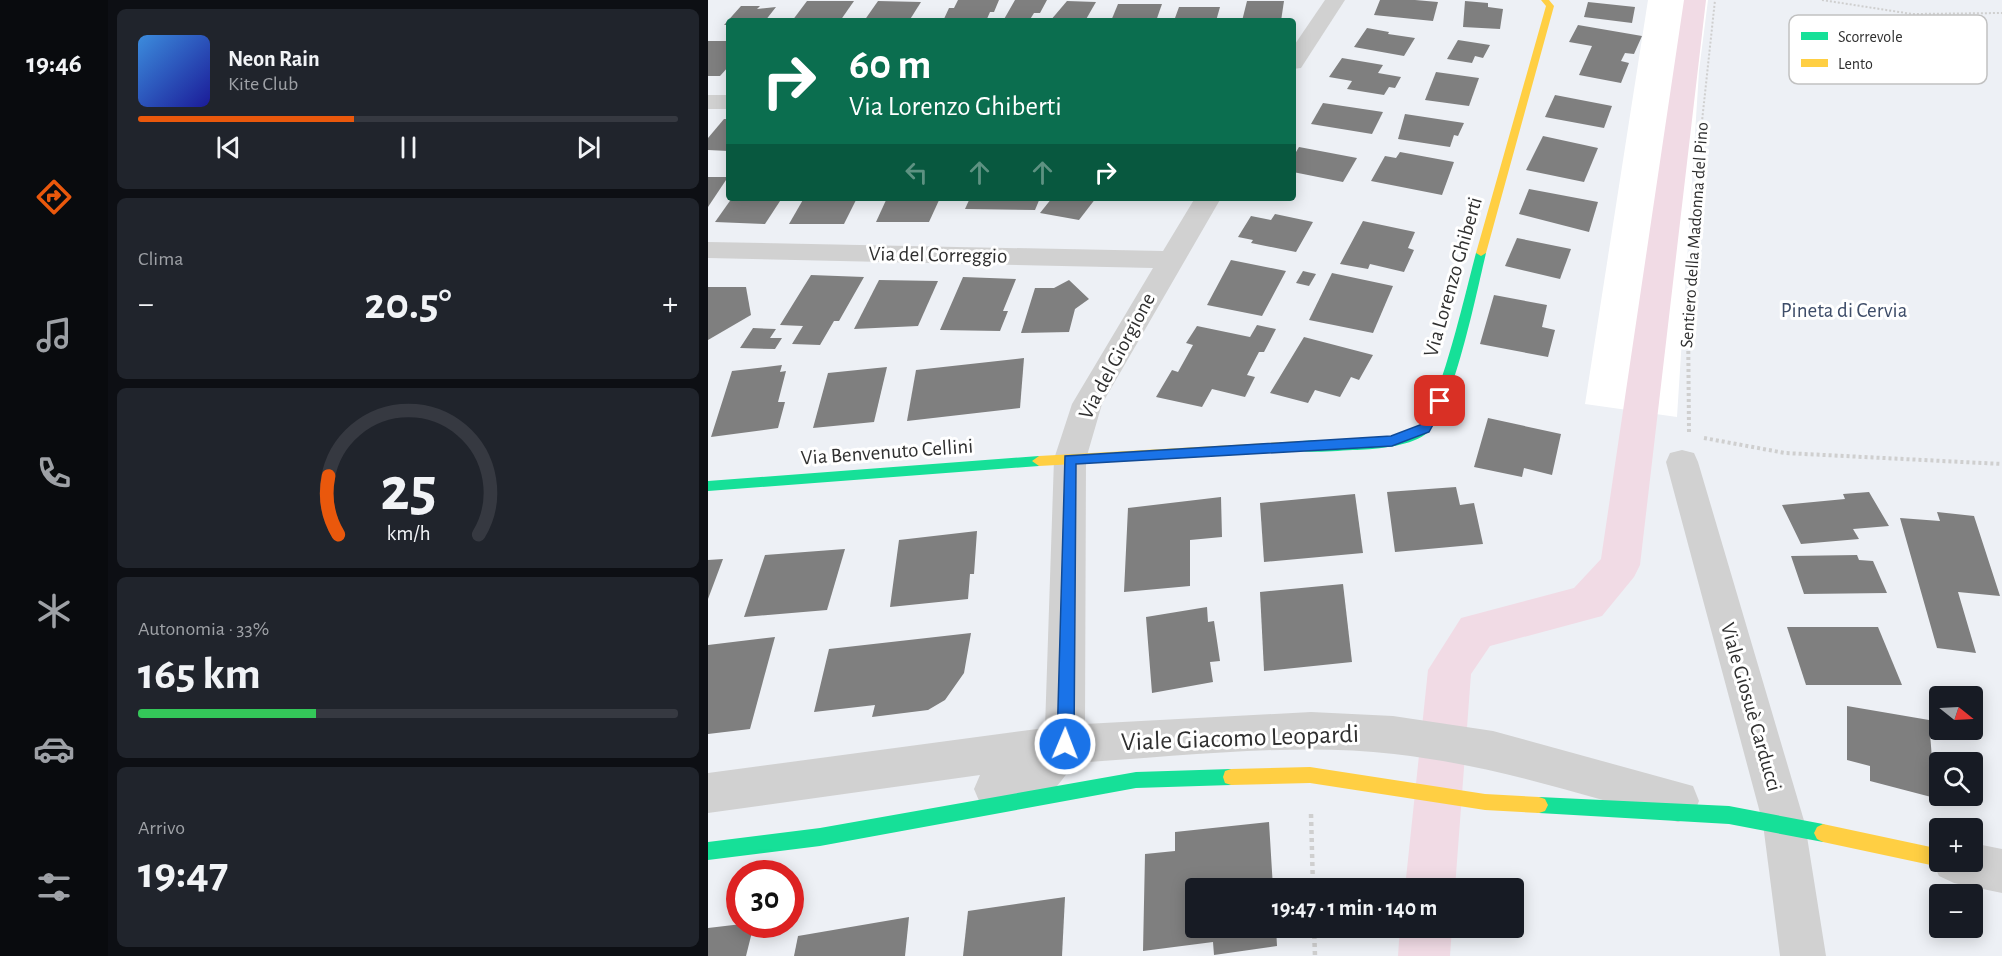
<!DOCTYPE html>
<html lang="it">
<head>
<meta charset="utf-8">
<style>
	:root { --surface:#171b24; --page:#20242c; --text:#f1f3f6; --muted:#9ea1a6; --line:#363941; --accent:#ea580c }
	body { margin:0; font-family:"Alegreya Sans",sans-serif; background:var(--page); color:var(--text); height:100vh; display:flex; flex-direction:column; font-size:22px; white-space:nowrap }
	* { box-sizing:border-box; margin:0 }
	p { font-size:20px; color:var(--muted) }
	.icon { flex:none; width:33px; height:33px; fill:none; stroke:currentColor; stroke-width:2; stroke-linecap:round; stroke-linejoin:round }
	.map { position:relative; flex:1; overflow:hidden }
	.sheet { display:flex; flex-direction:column; gap:9px; padding:9px; background:#0d0f14; width:600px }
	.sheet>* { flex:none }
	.hud { position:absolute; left:18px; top:18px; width:570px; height:183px; border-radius:6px; box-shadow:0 3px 15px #0003; background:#0b6e4f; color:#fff; overflow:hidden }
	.needle { width:39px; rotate:108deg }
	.controls { position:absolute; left:1221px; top:686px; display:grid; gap:12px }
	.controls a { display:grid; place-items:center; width:54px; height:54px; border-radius:6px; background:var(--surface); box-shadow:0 3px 15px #0003; font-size:30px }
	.speed { position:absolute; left:18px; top:860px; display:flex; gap:12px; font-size:30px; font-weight:700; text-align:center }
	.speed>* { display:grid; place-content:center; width:78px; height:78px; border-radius:50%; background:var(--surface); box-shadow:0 3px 15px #0003; line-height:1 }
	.speed .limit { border:9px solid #d22; background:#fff; color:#111 }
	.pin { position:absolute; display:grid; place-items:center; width:51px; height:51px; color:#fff; margin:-26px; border-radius:12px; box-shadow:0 3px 9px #0006 }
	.me { position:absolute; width:66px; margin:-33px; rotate:1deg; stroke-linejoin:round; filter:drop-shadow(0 0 4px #0008) }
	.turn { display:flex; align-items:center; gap:21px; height:126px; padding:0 24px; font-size:27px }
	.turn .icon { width:78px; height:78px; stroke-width:2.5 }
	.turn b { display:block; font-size:42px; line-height:51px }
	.lanes { display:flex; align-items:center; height:57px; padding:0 24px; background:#0003; justify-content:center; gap:30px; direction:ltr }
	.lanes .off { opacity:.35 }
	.big { font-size:45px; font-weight:700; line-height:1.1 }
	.sheet .widget { flex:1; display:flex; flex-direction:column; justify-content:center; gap:9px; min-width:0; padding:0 21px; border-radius:9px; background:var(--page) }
	.sheet .dial { align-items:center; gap:0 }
	.dial svg { height:156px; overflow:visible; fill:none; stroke:var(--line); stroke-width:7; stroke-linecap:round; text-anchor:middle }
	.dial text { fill:var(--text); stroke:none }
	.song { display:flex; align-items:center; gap:18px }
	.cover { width:72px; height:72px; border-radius:9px; background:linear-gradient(135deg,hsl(210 70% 55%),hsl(240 70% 35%)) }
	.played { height:6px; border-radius:3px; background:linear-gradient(90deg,var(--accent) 40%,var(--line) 40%) }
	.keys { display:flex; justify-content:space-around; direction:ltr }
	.heat { display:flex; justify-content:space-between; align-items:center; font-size:33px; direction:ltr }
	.charge { height:9px; border-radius:4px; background:linear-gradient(90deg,#34c759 33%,var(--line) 0) }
	.trip { position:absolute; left:477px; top:878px; width:339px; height:60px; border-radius:6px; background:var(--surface); box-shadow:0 3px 15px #0003; font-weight:700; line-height:60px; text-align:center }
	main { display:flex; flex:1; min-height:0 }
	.tabs { display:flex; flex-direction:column; width:108px; justify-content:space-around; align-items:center; background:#090b0e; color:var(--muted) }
	.tabs .icon { width:42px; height:42px }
	.tabs .selected { color:var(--accent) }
	.tabs b { font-size:27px; color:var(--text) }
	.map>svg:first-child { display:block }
</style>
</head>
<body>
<main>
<nav class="tabs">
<b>19:46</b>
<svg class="icon selected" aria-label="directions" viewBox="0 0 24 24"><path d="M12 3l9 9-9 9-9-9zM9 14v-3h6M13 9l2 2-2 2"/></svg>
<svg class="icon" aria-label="music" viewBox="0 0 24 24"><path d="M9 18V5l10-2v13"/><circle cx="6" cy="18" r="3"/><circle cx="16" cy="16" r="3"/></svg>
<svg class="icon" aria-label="phone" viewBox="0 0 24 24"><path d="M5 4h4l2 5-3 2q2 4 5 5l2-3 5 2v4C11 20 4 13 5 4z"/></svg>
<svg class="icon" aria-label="climate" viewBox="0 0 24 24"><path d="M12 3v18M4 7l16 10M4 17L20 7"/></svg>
<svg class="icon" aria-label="car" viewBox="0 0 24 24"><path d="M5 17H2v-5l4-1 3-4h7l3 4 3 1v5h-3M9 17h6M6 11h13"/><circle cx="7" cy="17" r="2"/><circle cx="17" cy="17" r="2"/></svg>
<svg class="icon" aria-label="filters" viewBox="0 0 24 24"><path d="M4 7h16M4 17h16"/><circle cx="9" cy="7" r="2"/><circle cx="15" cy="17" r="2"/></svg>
</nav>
<section class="sheet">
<div class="widget">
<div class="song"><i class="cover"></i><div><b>Neon Rain</b><p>Kite Club</p></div></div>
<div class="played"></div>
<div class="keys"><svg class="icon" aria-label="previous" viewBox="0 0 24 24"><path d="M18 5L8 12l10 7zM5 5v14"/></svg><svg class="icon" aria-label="pause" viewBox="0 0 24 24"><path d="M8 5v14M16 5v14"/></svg><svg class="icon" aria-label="next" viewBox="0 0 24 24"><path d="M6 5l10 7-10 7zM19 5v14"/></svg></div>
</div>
<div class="widget"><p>Clima</p>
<div class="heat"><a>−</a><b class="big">20.5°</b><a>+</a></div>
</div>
<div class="widget dial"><svg viewBox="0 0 100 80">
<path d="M14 69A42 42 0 1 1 86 69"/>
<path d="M14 69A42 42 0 0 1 9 39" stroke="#ea580c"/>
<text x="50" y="56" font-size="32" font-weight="700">25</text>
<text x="50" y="72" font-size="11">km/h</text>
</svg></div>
<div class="widget"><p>Autonomia · 33%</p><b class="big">165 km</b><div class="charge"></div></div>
<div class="widget"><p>Arrivo</p><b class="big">19:47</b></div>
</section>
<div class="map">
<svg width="1294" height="956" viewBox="0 0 1294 956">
	<rect width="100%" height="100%" fill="#fff"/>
	<path fill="#edf0f5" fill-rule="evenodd" d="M0,0H940L877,404L969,417L991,71L1000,0H1294V956H0ZM21,21H585V198H21ZM1232,696H1264V729H1232ZM1232,762H1264V795H1232ZM1232,828H1264V861H1232ZM32,873H82V924H32ZM488,888H806V927H488ZM1232,894H1264V927H1232Z"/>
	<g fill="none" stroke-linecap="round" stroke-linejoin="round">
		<g fill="#f1dbe5" fill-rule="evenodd">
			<polygon points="976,0 998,0 932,565 926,577 894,616 782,646 763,674 747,888 697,888 720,670 753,618 866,588 893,559"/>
			<polygon points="692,927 744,927 742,956 690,956"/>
		</g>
	</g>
	<g fill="#7f7f7f">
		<polygon points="250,0 291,0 286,12 282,12 278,21 235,21 241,8 246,8"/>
		<polygon points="307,0 339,0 332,13 326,13 321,21 295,21"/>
		<polygon points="672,0 707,0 730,2 725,21 666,15"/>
		<polygon points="99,1 146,1 132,21 84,21"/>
		<polygon points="170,1 213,2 201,21 156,21"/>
		<polygon points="359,1 388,2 377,21 342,21"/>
		<polygon points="539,1 576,1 573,21 534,21"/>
		<polygon points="757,1 780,3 780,7 795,9 792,29 755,27"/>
		<polygon points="880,2 927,7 924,23 876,17"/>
		<polygon points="410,4 454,4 448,21 403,21"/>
		<polygon points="33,6 52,6 49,9 68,7 57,21 21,21 21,25 16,25"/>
		<polygon points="471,7 512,7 508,21 475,21 476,19 467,18"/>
		<polygon points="870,25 934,36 926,54 917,53 913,61 921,63 913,83 871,75 884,46 861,42"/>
		<polygon points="659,28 681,32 680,34 707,38 696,56 646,47"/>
		<polygon points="750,40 782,45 775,58 767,56 764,63 739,59"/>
		<polygon points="0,41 21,41 21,66 12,76 0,76"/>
		<polygon points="634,58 675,65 670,73 693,77 687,88 681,87 676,95 639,89 644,81 621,77"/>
		<polygon points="728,72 771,78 761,106 717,100"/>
		<polygon points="847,95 904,106 896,128 837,117"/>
		<polygon points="615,103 675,112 664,134 603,124"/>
		<polygon points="697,114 756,123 750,136 746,135 742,147 690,139"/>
		<polygon points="16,119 21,119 21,151 0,150 0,138"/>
		<polygon points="835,136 890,148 876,182 818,170"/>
		<polygon points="591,147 649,158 635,182 585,172 585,157"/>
		<polygon points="692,152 746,162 734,195 663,181 677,156 688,158"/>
		<polygon points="0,177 20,177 0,207"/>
		<polygon points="821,189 890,202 881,232 811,214"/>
		<polygon points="24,198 74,198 57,224 7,222"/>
		<polygon points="96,198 149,198 136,224 81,224"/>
		<polygon points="179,198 232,198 221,222 168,222"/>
		<polygon points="262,198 332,198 327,210 257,209"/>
		<polygon points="344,198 388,198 371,220 332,213"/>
		<polygon points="567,214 605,222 588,252 543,243 545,240 530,237 543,216 563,220"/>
		<polygon points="655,221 707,232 700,248 706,250 696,272 662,264 660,269 632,264"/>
		<polygon points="809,238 863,249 852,279 797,266"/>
		<polygon points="523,260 578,271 554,316 499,305"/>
		<polygon points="595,271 608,274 601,286 588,283"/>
		<polygon points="624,273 685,286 665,333 601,320"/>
		<polygon points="103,275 156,277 131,321 126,321 112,345 84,344 95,326 72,325"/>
		<polygon points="255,277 308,279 295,311 300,311 292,331 232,330"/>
		<polygon points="171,280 230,281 210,326 146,329"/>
		<polygon points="361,280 381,299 367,309 361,332 313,333 327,288 346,288"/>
		<polygon points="0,287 38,287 43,315 0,340"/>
		<polygon points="786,295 839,305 834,327 847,330 840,357 772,344"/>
		<polygon points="549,325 568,329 556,352 551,352 539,375 547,377 537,397 504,389 494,407 448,397 464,370 470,372 485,345 478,343 489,326 542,337"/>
		<polygon points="45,328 68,329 62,338 74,338 67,349 32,348"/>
		<polygon points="596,337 665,355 651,380 643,377 632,397 607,390 600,403 562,393"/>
		<polygon points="316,358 312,408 199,421 208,370"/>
		<polygon points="74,365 72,372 78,371 70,402 77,402 70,428 3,437 24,371"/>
		<polygon points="179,367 166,422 105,428 120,373"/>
		<polygon points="780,418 853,434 844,475 816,468 814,477 766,467"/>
		<polygon points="748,487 752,505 766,503 775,544 687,552 679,492"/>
		<polygon points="1161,492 1181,526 1145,529 1151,539 1093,544 1074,505 1137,499 1135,494"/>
		<polygon points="647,494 655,553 556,562 552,503"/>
		<polygon points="513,497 514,537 482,540 482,586 416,592 420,508"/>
		<polygon points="1229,512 1266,516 1292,596 1250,592 1268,653 1229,648 1192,518 1232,521"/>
		<polygon points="269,531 266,574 262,574 260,599 182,607 191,540"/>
		<polygon points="137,549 119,610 36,617 57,555"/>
		<polygon points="1149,555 1151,560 1165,561 1179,593 1096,594 1083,556"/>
		<polygon points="15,559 0,599 0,560"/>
		<polygon points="635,584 644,662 556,671 552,592"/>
		<polygon points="499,607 500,622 506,621 512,661 502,662 505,682 444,693 438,617"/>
		<polygon points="1079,627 1170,627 1194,685 1098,685"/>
		<polygon points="263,633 256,673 237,700 220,710 164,717 167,705 106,712 121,649"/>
		<polygon points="67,637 42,729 0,734 0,645"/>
		<polygon points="1139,706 1221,720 1227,798 1162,781 1162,766 1139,760"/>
		<polygon points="561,822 565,888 488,888 488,927 568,927 569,946 506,955 505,942 435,951 437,854 467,851 467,832"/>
		<polygon points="357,897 354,956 255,956 260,911"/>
		<polygon points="201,917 197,956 86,956 90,936"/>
		<polygon points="34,924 46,924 38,956 0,956 0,928"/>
	</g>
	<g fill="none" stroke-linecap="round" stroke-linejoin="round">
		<g stroke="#cfcfcf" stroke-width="2" stroke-dasharray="2 2" stroke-linecap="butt">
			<polyline points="1114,0 1204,14 1294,13"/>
			<polyline points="990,235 992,140 1007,0"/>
		</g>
		<g stroke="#cfcfcf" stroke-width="4" stroke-dasharray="3 3" stroke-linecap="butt">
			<polyline points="981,432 980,312 990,234"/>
			<polyline points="996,438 1077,453 1294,464"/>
		</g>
		<g stroke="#cfcfcf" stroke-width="4.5" stroke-dasharray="4 4" stroke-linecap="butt">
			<polyline points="603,814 605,888"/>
			<polyline points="606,927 607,956"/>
		</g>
		<g fill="#d1d1d1" fill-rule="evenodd">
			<polygon points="617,0 637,0 593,68 585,69 585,47"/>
			<rect x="0" y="95" width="21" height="14"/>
			<path d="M487,198H513L394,404L378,459L377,724L603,712L685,716L785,731L985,786L991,801L985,816L970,822C876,795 784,765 686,754C586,742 469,757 367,763C358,774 350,786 340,796C327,810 289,810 272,803L266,789L272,775L0,813V773L337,728L346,459L364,404L445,268L0,258V242L455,251Z"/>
			<polygon points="974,450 986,453 990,462 1097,824 1118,956 1072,956 1055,824 958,462 962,453"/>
			<polygon points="1264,843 1294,849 1294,893 1246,883 1231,876 1224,861 1231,846 1232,861 1264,861"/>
		</g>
		<g fill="#16e098" fill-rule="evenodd">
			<path d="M773,250L778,253C769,291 745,409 720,432C706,446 669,449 649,450C633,450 604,454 589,450L587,446L589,442L594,441C622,440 690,444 711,426C732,407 759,286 768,253Z"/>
			<polygon points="331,456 338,461 331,466 0,491 0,481"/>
			<polygon points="523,769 529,771 531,777 529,783 523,785 428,788 112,846 0,860 0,842 112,828 428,772"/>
			<polygon points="831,797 1021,806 1115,824 1121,827 1124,833 1121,839 1115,842 1021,824 831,813 825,811 822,805 825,799"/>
		</g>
		<g fill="#ffcf43" fill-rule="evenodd">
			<polygon points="833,0 841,0 846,6 778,253 773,256 768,253 838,6"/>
			<polygon points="594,441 601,446 594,451 331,466 324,461 331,456"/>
			<polygon points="602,767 777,794 831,797 837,799 840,805 837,811 831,813 777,810 602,783 523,785 517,783 515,777 517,771 523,769"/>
			<polygon points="1115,824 1232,849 1232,861 1240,861 1238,864 1232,867 1115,842 1109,839 1106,833 1109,827"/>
		</g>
	</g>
	<polygon fill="#1a73e8" stroke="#114b97" stroke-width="1.5" points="732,397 738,401 721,432 684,446 368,464 366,744 363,750 357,752 351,750 349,744 357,456 683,436 712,425 727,398"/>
	<g text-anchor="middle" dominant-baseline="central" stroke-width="6" stroke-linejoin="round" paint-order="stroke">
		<g font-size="18" fill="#2f2f2f" stroke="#fff">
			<text transform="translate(987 235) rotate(-86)">Sentiero della Madonna del Pino</text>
		</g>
		<g font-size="21" fill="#2f2f2f" stroke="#fff">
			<text transform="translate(230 255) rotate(1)">Via del Correggio</text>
			<text transform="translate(745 277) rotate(-74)">Via Lorenzo Ghiberti</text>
			<text transform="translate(409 356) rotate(-62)">Via del Giorgione</text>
			<text transform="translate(179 452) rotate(-4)">Via Benvenuto Cellini</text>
			<text transform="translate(1043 707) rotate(74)">Viale Giosuè Carducci</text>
		</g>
		<g font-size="21" fill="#3e4d69" stroke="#fff">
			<text x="1136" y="310">Pineta di Cervia</text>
		</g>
		<g font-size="26" fill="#2f2f2f" stroke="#fff">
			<text transform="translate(532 738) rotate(-2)">Viale Giacomo Leopardi</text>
		</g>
	</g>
	<rect x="1081" y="15" width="198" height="69" rx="9" fill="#fff" stroke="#c1c1c1" stroke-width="1.5"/>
	<rect x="1093" y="32" width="27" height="8" fill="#16e098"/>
	<rect x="1093" y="59" width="27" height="8" fill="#ffcf43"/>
	<g font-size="16" fill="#2f2f2f">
		<text x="1130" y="42">Scorrevole</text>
		<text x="1130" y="69">Lento</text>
	</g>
</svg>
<div class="controls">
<a><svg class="needle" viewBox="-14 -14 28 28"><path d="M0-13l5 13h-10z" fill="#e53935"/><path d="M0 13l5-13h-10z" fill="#9ea1a6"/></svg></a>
<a><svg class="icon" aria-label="search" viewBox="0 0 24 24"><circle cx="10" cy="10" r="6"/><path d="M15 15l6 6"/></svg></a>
<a>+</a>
<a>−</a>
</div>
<div class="speed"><div class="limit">30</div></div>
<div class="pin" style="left:732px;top:401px;background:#d93025"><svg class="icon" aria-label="arrive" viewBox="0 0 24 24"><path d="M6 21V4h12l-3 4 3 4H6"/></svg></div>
<svg class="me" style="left:357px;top:744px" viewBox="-20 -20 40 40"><circle r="17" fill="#1a73e8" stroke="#fff" stroke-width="3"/><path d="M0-11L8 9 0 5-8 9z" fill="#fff"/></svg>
<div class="trip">19:47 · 1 min · 140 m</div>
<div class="hud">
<div class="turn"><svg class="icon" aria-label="right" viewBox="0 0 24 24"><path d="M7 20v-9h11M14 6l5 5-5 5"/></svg><div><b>60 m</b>Via Lorenzo Ghiberti</div></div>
<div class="lanes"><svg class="icon off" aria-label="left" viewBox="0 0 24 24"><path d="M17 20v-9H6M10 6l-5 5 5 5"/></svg><svg class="icon off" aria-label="ahead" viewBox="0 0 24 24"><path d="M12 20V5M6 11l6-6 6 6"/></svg><svg class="icon off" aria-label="ahead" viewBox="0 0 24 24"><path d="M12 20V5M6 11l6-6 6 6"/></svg><svg class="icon" aria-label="right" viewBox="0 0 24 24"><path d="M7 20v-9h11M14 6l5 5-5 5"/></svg></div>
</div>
</div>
</main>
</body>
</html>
